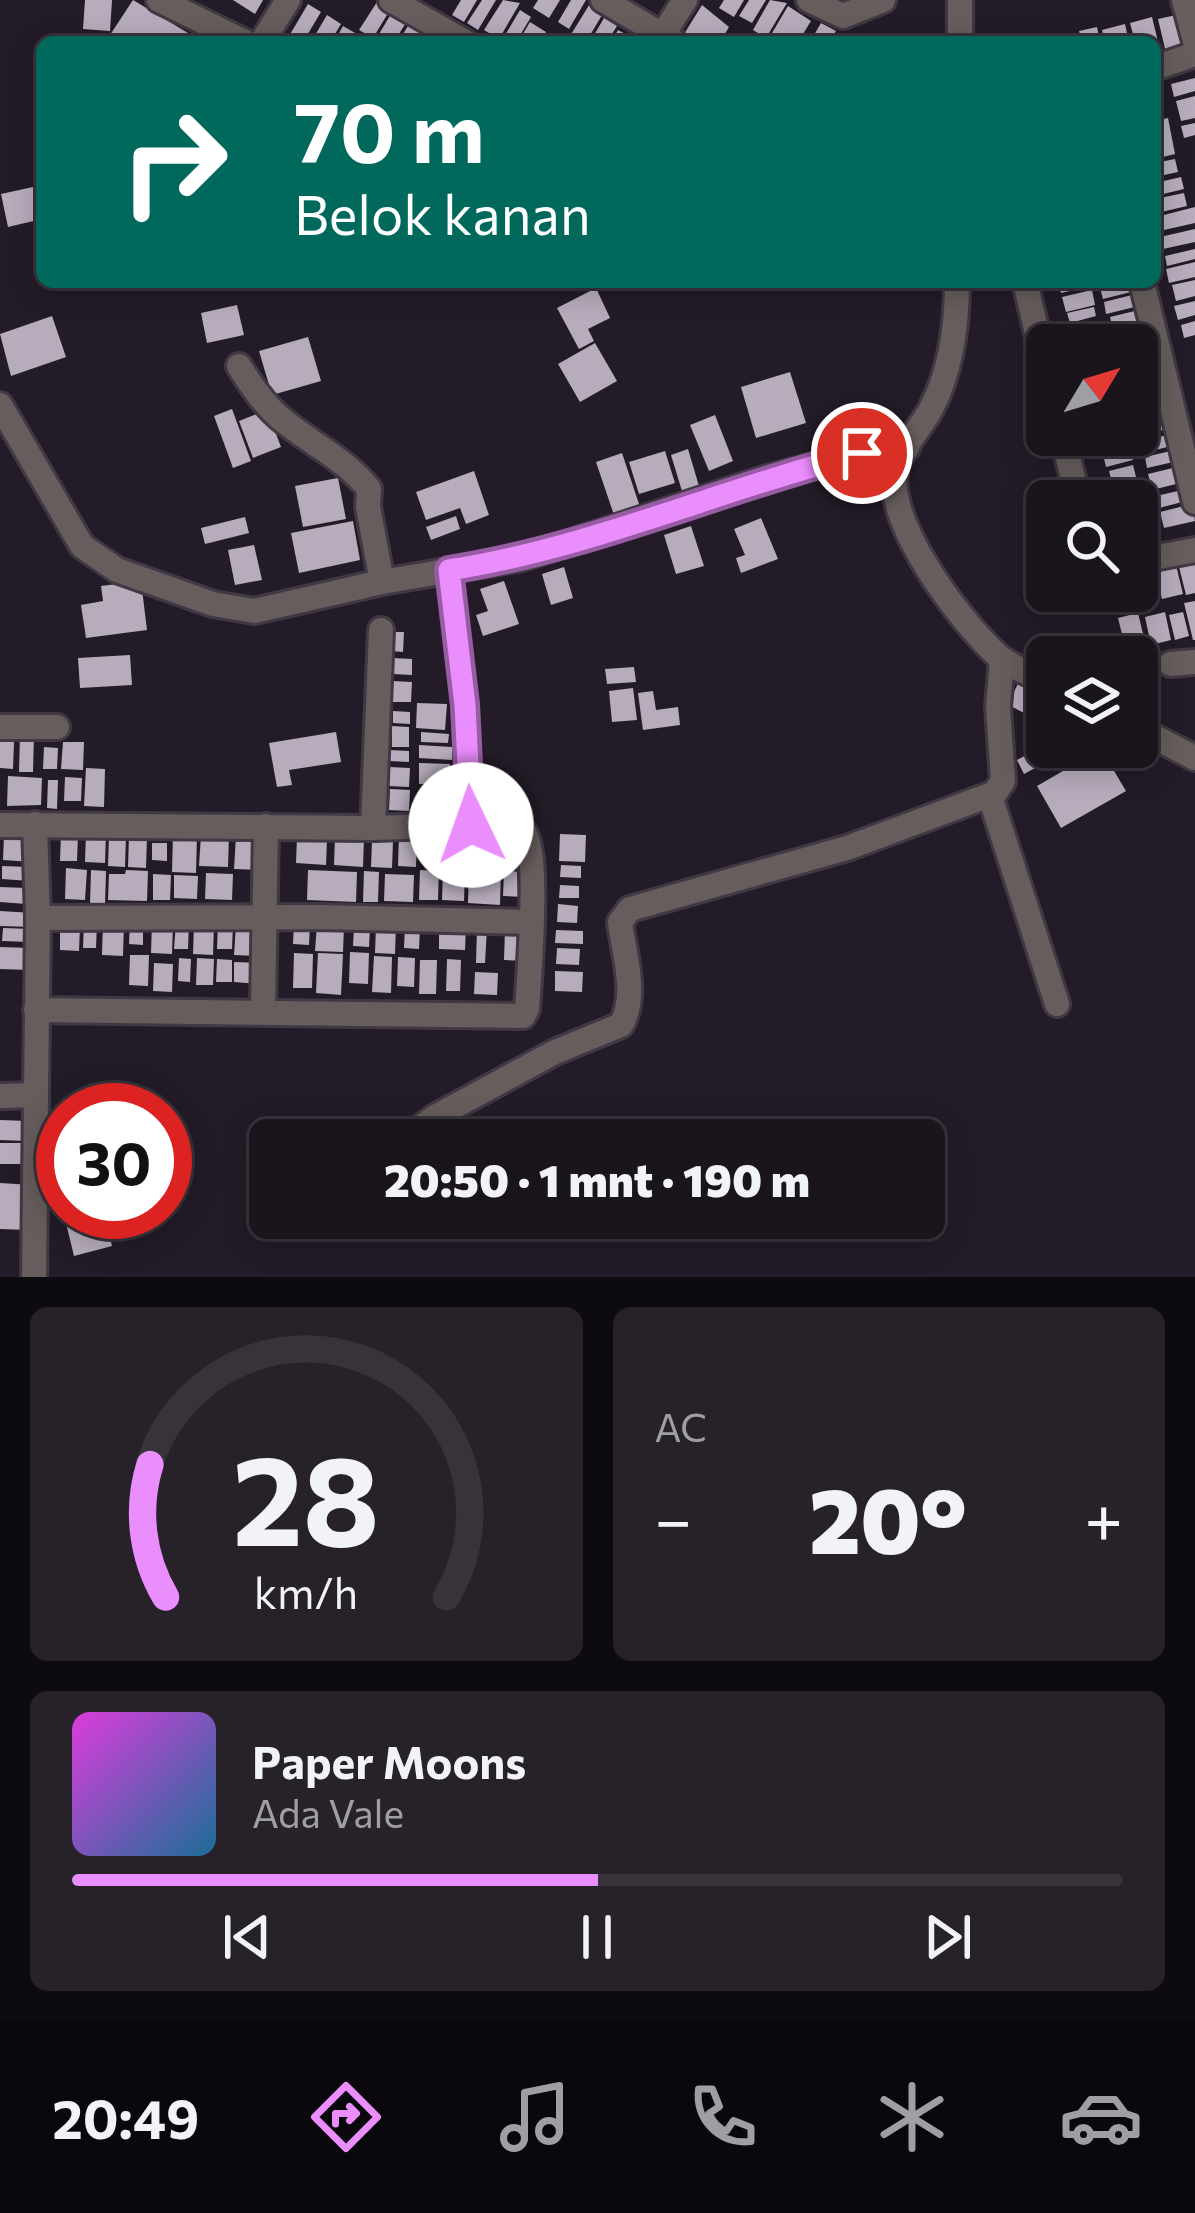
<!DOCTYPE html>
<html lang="id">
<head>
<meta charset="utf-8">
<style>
	:root { --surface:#1a141d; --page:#27212a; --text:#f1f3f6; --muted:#9f9ea4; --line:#38333b; --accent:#ea8dfd }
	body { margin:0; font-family:Commissioner,sans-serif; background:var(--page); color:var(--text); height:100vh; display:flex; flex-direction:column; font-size:45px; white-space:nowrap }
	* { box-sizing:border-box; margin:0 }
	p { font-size:39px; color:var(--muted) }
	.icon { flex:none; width:66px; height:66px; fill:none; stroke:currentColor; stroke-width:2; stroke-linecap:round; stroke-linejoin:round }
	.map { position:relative; height:1277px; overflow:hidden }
	.panel { display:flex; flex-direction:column; gap:30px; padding:30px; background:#0e0b10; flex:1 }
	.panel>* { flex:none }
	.top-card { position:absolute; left:36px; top:36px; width:1125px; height:252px; border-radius:18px; box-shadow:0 6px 30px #0003,0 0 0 3px var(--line); background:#00695c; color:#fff; overflow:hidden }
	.needle { width:78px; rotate:52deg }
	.fabs { position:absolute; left:1026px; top:324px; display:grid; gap:24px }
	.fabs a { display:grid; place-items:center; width:132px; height:132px; border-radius:18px; background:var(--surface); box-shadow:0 6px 30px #0003,0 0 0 3px var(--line); font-size:60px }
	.speed { position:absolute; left:36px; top:1083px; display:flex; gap:24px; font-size:60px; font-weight:700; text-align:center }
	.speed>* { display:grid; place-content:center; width:156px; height:156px; border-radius:50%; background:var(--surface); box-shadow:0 6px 30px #0003,0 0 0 3px var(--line); line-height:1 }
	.speed .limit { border:18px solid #d22; background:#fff; color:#111 }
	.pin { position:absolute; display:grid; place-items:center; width:102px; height:102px; color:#fff; margin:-51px; border:6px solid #fff; border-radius:50%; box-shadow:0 3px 12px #0007 }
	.me { position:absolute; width:132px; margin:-66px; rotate:357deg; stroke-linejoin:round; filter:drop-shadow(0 0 9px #0008) }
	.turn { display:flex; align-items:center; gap:42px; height:252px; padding:0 60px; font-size:54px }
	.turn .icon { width:156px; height:156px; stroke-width:2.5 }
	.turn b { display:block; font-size:84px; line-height:102px }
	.big { font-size:90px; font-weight:800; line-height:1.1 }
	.panel .widget { flex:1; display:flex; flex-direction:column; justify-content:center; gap:18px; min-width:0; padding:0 42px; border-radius:18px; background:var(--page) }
	.panel .dial { align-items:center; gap:0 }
	.dial svg { height:312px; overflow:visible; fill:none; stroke:var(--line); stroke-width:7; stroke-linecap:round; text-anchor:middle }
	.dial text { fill:var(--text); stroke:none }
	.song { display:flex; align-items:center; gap:36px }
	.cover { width:144px; height:144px; border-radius:18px; background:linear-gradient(135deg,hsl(300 70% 55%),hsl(200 70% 35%)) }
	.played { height:12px; border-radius:6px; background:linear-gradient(90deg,var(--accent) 50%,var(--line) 50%) }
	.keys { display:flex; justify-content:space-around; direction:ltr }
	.heat { display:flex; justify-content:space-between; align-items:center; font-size:66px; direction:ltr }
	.panel .tiles { flex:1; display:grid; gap:30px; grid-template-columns:1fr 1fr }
	.widget:last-child { grid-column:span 2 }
	.trip { position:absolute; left:249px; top:1119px; width:696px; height:120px; border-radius:18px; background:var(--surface); box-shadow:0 6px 30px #0003,0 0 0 3px var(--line); font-weight:800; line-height:120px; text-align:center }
	.menu { display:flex; height:192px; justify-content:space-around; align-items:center; background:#0a080c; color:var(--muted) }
	.menu .icon { width:84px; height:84px }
	.menu .active { color:var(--accent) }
	.menu b { font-size:54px; color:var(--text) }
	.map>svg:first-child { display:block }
</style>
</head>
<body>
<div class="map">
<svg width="1195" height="1277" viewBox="0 0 1195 1277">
	<rect width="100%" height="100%" fill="#231b27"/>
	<g fill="#b7acbc">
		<polygon points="85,0 112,0 110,31 83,29"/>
		<polygon points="133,0 203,42 123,42 110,35"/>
		<polygon points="233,0 263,0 255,14"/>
		<polygon points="461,0 477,0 464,22 452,15"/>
		<polygon points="482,0 496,0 478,30 467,23"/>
		<polygon points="503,0 520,3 499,39 484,30"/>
		<polygon points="538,0 560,0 549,18 533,8"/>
		<polygon points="571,0 586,0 569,29 558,22"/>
		<polygon points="724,0 744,0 734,17 719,8"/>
		<polygon points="749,0 766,0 752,23 739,16"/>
		<polygon points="770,0 787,3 766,38 753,30"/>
		<polygon points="377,2 390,10 373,38 359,30"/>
		<polygon points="591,2 605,10 586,42 580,42 570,36"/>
		<polygon points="308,4 321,12 303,42 298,42 289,36"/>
		<polygon points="702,5 729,27 720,42 697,42 684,34"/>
		<polygon points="788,6 811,21 798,42 788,42 772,33"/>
		<polygon points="394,9 409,18 394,42 380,42 376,39"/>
		<polygon points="520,10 531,17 516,42 501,42"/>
		<polygon points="1181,14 1189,47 1166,53 1158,19"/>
		<polygon points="327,15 341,24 330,42 311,42"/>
		<polygon points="1152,17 1161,54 1155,56 1155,42 1135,42 1130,23"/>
		<polygon points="604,18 617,26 607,42 590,42"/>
		<polygon points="411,21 424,28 416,42 398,42"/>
		<polygon points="530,22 546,32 540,42 518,42"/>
		<polygon points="821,23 836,31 829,42 810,42"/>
		<polygon points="1125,24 1129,42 1105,42 1102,30"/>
		<polygon points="343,26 362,37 359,42 334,42"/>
		<polygon points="1097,27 1100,42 1082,42 1079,31"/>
		<polygon points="618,30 633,38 630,42 611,42"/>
		<polygon points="1195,78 1195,91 1174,97 1171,84"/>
		<polygon points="1195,96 1195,118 1181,121 1176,101"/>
		<polygon points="1168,118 1175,154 1155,159 1155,121"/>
		<polygon points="1195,123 1195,135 1184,138 1181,126"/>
		<polygon points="1175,159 1178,172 1155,177 1155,163"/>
		<polygon points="1181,177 1184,189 1155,196 1155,183"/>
		<polygon points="42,185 42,219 8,227 1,194"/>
		<polygon points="1184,193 1187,206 1157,213 1155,199"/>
		<polygon points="1195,207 1195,223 1164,230 1160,216"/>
		<polygon points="1195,229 1195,242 1163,249 1160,237"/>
		<polygon points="1195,249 1195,259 1167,266 1165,256"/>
		<polygon points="1195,262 1195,277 1169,283 1166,269"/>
		<polygon points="1195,280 1195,296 1176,301 1172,285"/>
		<polygon points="1058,282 1090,282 1091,286 1061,293"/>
		<polygon points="1133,282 1135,291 1103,299 1100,288"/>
		<polygon points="596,288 610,318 588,329 594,341 579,349 557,308"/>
		<polygon points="1092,290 1095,305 1066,312 1062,297"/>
		<polygon points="1136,294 1139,306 1106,314 1104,302"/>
		<polygon points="1195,301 1195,315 1178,320 1174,306"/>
		<polygon points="237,305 244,335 207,343 201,313"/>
		<polygon points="1094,307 1096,316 1070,323 1067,313"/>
		<polygon points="1143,309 1153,342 1117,345 1110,317"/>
		<polygon points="52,316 66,357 11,376 0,334"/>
		<polygon points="1101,321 1102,330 1074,337 1072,328"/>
		<polygon points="1195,321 1195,335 1184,338 1181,325"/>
		<polygon points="308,337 321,381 272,395 259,351"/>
		<polygon points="595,343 617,381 580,402 558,364"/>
		<polygon points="1154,362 1159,380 1137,385 1137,366"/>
		<polygon points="790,372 806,423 756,438 741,387"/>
		<polygon points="1160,385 1163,400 1137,406 1137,390"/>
		<polygon points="1163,403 1166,412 1137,419 1137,409"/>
		<polygon points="232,409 251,461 233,468 214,416"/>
		<polygon points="267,410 281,447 253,458 239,421"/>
		<polygon points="715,415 733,461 709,471 690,425"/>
		<polygon points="1169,415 1172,428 1137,436 1137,423"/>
		<polygon points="1172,434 1175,445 1140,454 1137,442"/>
		<polygon points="1108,435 1128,435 1128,437 1100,443 1099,437"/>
		<polygon points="1128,440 1133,460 1106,467 1101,446"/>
		<polygon points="688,449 699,486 682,491 671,455"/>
		<polygon points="1179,449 1182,460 1147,468 1145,457"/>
		<polygon points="665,451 675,483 639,494 629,462"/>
		<polygon points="622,453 640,507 614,515 596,462"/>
		<polygon points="1133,465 1136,477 1112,483 1109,471"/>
		<polygon points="1185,465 1188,481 1152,490 1148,474"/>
		<polygon points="474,471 489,515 466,524 460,508 426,520 416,492"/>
		<polygon points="338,478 346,519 303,527 295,486"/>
		<polygon points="1138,481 1142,496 1113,501 1110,488"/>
		<polygon points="1187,489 1190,500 1159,508 1156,496"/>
		<polygon points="1145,502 1151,528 1137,531 1137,504"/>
		<polygon points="1192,504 1195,521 1164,528 1160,512"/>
		<polygon points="456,516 460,529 431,540 426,527"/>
		<polygon points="245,517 249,533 205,544 201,528"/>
		<polygon points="761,518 778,559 741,573 736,558 745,555 734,529"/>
		<polygon points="353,521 360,560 299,573 291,533"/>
		<polygon points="691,526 704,566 676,574 664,535"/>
		<polygon points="254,545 262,580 235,585 228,550"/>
		<polygon points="1047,545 1047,578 1045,578 1038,548"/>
		<polygon points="1195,563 1195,593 1186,595 1179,567"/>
		<polygon points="1176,565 1183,594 1162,599 1155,570"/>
		<polygon points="564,567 573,598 551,605 542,574"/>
		<polygon points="1142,576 1147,598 1129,603 1126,591 1137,591 1137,577"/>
		<polygon points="1154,576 1159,599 1151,601 1145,578"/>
		<polygon points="141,581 147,630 86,638 81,605 103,601 101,586"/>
		<polygon points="504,581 519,624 483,636 476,615 488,611 480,589"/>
		<polygon points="1078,591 1122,591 1125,605 1084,615"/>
		<polygon points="1195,601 1195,640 1193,640 1184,603"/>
		<polygon points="1165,612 1171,640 1151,645 1145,617"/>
		<polygon points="1183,612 1189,636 1175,640 1169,615"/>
		<polygon points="1138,613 1147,650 1127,654 1118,618"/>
		<polygon points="392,632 404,632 403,652 391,651"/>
		<polygon points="130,655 132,685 80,688 78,658"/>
		<polygon points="392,658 412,659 412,675 392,674"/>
		<polygon points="634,667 636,682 607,684 605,669"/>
		<polygon points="1022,675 1047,688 1047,724 1008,705"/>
		<polygon points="393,681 412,682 411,702 393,702"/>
		<polygon points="633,688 637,720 612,722 609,691"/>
		<polygon points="653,691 656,710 678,707 680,725 643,730 638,693"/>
		<polygon points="417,703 447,704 445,730 416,728"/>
		<polygon points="393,711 410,712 410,724 393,723"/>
		<polygon points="392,726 409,727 409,747 392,747"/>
		<polygon points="336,732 341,762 289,770 292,785 277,787 269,743"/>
		<polygon points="421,732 449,734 448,743 421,742"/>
		<polygon points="20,735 34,735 33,772 19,772"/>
		<polygon points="0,741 14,742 13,769 0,768"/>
		<polygon points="63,742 84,742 83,770 61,769"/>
		<polygon points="1047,744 1047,747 1074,747 1024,774 1017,760"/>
		<polygon points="419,745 452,747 452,760 419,758"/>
		<polygon points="44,747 58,748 57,769 43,769"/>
		<polygon points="1115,747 1134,747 1139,756 1125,764"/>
		<polygon points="1101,749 1126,791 1061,828 1037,786"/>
		<polygon points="389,750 409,751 409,762 389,761"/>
		<polygon points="419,763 450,764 450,785 419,784"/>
		<polygon points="389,767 410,768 409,787 388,786"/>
		<polygon points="86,768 105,769 104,807 84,806"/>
		<polygon points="8,776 42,778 41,805 7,806"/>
		<polygon points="65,777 82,778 81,801 64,801"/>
		<polygon points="48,780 58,780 57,809 47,808"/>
		<polygon points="390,789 410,790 409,811 389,810"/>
		<polygon points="421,790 451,792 450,820 420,819"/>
		<polygon points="86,832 106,833 105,863 85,862"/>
		<polygon points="446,832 457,833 456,864 445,864"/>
		<polygon points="463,832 480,833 479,864 462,863"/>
		<polygon points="399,833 417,834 416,867 398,866"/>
		<polygon points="61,834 78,835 77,861 60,861"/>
		<polygon points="173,834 197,835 196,873 172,872"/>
		<polygon points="486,834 508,835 507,863 485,862"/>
		<polygon points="560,834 586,835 585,862 559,861"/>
		<polygon points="109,835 126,836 125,867 108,866"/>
		<polygon points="129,835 147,836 146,868 128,867"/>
		<polygon points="201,835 229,836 228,867 199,866"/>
		<polygon points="423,835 437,836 436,863 422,863"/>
		<polygon points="4,836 32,837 32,862 3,860"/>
		<polygon points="236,836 262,837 260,870 234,869"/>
		<polygon points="335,836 364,838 363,867 334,865"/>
		<polygon points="297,837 327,839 326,865 296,863"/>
		<polygon points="372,841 393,841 392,868 371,867"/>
		<polygon points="152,843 167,843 167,861 152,860"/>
		<polygon points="561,865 581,866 581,878 560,877"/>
		<polygon points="2,866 30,867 30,881 2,879"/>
		<polygon points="66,868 87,870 85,900 65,899"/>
		<polygon points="443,868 465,869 464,901 442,900"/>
		<polygon points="469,868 501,870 500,905 468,903"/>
		<polygon points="91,870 106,871 105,906 90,905"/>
		<polygon points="126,870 148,871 147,901 108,900 109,874 125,874"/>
		<polygon points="308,870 357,872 356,902 307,900"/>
		<polygon points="420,870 439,871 438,900 419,900"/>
		<polygon points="364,871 379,872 378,902 363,902"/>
		<polygon points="504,871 526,872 525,897 503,896"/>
		<polygon points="206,873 233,874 232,900 205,899"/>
		<polygon points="153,874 171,875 170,900 153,900"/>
		<polygon points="385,874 414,875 413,902 384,901"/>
		<polygon points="174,875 198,876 197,899 174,898"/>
		<polygon points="560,885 579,886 579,898 559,898"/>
		<polygon points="0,887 27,888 26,904 0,902"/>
		<polygon points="558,904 578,906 577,923 557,922"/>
		<polygon points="0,911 34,913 34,927 0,926"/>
		<polygon points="130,921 143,921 143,945 129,944"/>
		<polygon points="84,922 97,922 96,948 83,948"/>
		<polygon points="103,922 124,923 123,956 102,955"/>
		<polygon points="152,922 173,923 172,954 151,953"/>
		<polygon points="176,923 189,923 188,949 174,949"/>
		<polygon points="218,923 233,924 232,949 217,949"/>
		<polygon points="294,923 310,924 309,945 293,944"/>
		<polygon points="194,924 214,925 213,955 193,954"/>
		<polygon points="60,925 80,926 79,951 60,950"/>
		<polygon points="236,925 259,926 258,956 234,955"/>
		<polygon points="317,925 344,926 343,952 315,951"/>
		<polygon points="376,925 396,926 395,954 375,953"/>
		<polygon points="439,925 466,926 465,950 439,949"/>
		<polygon points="405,926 420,927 419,949 404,948"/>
		<polygon points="354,927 370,928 369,947 353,946"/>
		<polygon points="3,928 32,929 31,942 2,941"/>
		<polygon points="477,928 487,928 485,963 476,963"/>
		<polygon points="505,930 527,931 527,961 504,960"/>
		<polygon points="556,930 583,931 583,944 555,943"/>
		<polygon points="0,947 31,948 30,970 0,969"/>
		<polygon points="557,948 580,949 579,965 556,964"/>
		<polygon points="350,952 369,953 368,984 349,983"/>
		<polygon points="294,953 313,954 312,988 293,988"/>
		<polygon points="318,953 343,954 341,995 316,993"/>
		<polygon points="130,955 149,955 148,986 129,985"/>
		<polygon points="374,956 392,957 391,993 372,992"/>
		<polygon points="398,957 415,958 414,987 397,986"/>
		<polygon points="179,958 191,959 190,982 178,981"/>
		<polygon points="197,958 214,959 213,985 196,985"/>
		<polygon points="217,959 232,960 232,982 216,982"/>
		<polygon points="447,959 461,960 460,991 446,991"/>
		<polygon points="420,960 437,960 436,994 419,994"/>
		<polygon points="234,962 262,963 261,984 234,982"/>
		<polygon points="154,963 173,964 172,992 153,991"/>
		<polygon points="555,971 583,972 582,992 555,991"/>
		<polygon points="475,972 498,973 497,995 474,994"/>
		<polygon points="0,1120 27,1121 27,1141 0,1140"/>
		<rect x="0" y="1143" width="31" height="21"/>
		<polygon points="0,1183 32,1185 30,1230 0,1229"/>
		<polygon points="76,1212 103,1212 112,1246 74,1256 64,1215"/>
	</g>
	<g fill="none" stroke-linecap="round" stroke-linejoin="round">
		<defs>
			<g id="minor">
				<polyline points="159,0 245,42"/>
				<polyline points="391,0 465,42"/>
				<polyline points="603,0 674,42"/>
				<polyline points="809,0 843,16 883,0"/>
				<polyline points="1184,0 1195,41"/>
				<polyline points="262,42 288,0"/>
				<polyline points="658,42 685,0"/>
				<polyline points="960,42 960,0"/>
				<polyline points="1155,68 1195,54"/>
				<path d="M957,282C957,324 951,371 931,409C921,427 904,445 897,464C879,517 961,622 998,656C1011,667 1031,674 1047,682"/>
				<polyline points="1025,282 1047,375"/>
				<polyline points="1142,282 1195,502"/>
				<path d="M239,366C251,385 263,403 280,418C311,444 344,458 369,489L368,507L382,582"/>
				<polyline points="0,405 82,546 117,570 213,604 254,611 382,582 522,558 767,478 862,453 907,448"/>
				<polyline points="1062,435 1079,501"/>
				<polyline points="1137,561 1195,550"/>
				<polyline points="449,570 465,705 471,825"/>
				<polyline points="1171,664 1195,662"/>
				<polyline points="0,727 57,727"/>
				<polyline points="1137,728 1195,758"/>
				<polyline points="990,796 1057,1004"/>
				<path d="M0,825L373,828L471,825L523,831C540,848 529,978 527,1009L523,1016L36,1010"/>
				<polyline points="373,828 381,630"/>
				<polyline points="38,918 318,917 532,922"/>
				<polyline points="263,1011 266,826"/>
				<polyline points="0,1096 35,1095"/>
				<path d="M404,1140L435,1117L555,1052L621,1025C638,995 624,955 620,922L630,909L847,848L995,793L1003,781L998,707L1002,659"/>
				<polyline points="296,1219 297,1218"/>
				<polyline points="34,1277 38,918 35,824"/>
			</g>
		</defs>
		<use href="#minor" stroke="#403844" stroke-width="30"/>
		<use href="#minor" stroke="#665d5c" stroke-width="24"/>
	</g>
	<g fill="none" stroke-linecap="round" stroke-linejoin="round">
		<defs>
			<path id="route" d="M471,825L465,705L449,570C591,548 724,488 862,453"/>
		</defs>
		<use href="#route" stroke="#985ca4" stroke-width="30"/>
		<use href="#route" stroke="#ea8dfd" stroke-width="21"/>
	</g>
</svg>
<div class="fabs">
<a><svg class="needle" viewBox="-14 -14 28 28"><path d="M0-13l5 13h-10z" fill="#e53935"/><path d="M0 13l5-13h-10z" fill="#9f9ea4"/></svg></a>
<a><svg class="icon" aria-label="search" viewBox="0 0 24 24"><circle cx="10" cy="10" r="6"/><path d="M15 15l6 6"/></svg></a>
<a><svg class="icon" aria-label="layers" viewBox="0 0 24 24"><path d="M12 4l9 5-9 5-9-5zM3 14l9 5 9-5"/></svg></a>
</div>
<div class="speed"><div class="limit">30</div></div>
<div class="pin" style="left:862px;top:453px;background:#d93025"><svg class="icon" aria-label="arrive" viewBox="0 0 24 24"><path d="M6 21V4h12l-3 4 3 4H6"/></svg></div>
<svg class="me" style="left:471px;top:825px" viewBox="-20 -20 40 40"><circle r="19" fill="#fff"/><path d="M0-13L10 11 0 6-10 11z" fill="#ea8dfd"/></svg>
<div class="trip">20:50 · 1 mnt · 190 m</div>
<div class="top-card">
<div class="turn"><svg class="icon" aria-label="right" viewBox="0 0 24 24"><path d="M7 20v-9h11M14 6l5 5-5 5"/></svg><div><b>70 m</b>Belok kanan</div></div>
</div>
</div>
<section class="panel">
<div class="tiles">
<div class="widget dial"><svg viewBox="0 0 100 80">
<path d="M14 69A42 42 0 1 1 86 69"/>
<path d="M14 69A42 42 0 0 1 10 35" stroke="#ea8dfd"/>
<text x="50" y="56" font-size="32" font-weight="700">28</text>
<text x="50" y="72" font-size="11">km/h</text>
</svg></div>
<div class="widget"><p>AC</p>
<div class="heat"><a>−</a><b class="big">20°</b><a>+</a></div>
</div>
<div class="widget">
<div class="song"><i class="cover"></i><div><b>Paper Moons</b><p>Ada Vale</p></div></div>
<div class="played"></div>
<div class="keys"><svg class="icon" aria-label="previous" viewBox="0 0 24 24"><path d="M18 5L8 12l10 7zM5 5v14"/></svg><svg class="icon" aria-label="pause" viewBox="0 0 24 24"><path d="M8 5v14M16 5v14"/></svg><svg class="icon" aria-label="next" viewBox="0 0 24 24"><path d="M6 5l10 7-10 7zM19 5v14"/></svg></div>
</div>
</div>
</section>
<nav class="menu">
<b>20:49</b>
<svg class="icon active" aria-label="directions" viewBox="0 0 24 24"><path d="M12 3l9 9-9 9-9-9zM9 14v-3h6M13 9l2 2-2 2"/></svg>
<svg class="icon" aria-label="music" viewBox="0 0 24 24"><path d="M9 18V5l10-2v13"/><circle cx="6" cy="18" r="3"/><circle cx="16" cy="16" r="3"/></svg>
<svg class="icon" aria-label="phone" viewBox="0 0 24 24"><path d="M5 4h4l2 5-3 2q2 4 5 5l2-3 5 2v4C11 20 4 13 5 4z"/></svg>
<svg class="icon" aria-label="climate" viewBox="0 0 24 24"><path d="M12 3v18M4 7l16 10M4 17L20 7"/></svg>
<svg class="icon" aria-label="car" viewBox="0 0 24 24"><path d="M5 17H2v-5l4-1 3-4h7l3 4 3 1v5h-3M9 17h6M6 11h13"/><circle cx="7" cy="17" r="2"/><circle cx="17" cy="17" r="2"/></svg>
</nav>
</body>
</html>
